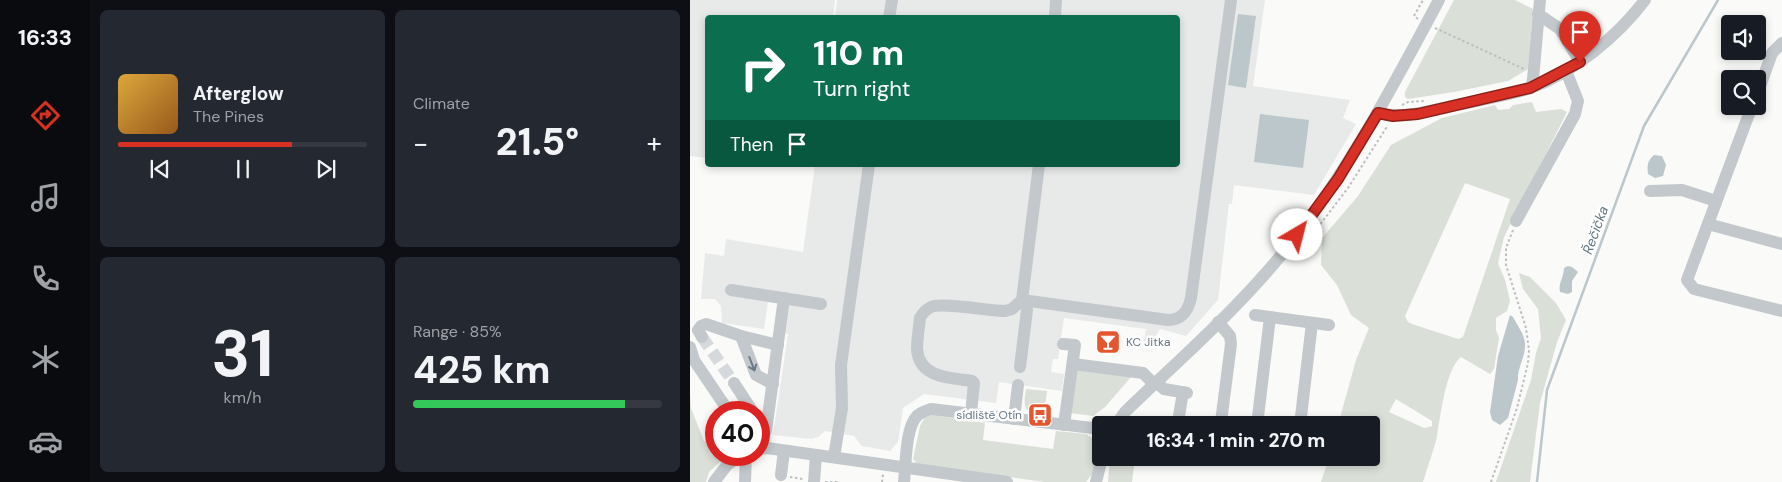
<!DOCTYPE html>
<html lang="en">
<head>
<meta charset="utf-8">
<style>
	:root { --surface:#171b24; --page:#242831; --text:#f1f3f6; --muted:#9ea1a6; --line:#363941; --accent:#d93025 }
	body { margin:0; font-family:"DM Sans",sans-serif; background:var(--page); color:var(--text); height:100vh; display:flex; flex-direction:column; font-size:19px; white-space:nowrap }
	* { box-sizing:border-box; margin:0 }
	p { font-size:16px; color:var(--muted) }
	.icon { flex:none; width:28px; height:28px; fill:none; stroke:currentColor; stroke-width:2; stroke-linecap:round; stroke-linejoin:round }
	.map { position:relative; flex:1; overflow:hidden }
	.drawer { display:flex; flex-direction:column; gap:10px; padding:10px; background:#0d0f14; width:600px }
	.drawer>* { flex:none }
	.hud { position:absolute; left:15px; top:15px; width:475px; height:152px; border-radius:5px; box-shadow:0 2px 8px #0003; background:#0b6e4f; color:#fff; overflow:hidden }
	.tools { position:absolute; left:1031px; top:15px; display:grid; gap:10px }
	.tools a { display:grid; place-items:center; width:45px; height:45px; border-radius:5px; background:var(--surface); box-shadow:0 2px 8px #0003; font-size:25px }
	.speed { position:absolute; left:15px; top:401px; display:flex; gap:10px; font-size:25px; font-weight:700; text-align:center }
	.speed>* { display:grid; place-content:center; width:65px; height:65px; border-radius:50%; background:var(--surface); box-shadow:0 2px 8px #0003; line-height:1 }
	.speed .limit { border:8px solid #d22; background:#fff; color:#111 }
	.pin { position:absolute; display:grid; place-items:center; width:42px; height:42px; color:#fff; margin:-51px -21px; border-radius:50% 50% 50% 0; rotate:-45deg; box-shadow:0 0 5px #0007 }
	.pin .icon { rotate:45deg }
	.me { position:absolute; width:55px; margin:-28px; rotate:37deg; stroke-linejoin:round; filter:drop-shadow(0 0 4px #0008) }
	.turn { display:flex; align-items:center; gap:18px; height:105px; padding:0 25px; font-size:22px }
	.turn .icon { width:65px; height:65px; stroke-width:2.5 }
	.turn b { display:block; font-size:35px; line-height:42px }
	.then { display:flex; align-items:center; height:48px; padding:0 25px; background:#0003; gap:10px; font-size:19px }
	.big { font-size:38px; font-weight:800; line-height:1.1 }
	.drawer .card { flex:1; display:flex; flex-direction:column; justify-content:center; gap:8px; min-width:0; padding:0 18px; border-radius:8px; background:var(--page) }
	.drawer .dial { align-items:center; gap:0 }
	.dial b { font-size:65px; line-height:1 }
	.song { display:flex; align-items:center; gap:15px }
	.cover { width:60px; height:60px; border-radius:8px; background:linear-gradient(135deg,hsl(40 70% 55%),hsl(30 70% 35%)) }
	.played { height:5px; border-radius:2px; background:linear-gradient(90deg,var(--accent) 70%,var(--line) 70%) }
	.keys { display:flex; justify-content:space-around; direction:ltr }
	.heat { display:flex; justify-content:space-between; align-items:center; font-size:28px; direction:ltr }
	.charge { height:8px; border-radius:4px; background:linear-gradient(90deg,#34c759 85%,var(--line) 0) }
	.drawer .tiles { flex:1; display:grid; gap:10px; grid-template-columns:repeat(2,1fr) }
	.trip { position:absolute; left:402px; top:416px; width:288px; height:50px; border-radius:5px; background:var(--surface); box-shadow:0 2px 8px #0003; font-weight:800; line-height:50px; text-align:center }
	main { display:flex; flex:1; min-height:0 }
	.dock { display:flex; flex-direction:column; width:90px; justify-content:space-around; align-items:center; background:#090b0e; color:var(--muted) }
	.dock .icon { width:35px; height:35px }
	.dock .selected { color:var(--accent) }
	.dock b { font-size:22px; color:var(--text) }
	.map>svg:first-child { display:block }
</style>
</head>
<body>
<main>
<nav class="dock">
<b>16:33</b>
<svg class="icon selected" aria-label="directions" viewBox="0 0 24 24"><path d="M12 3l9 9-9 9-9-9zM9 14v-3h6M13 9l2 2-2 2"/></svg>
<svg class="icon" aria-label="music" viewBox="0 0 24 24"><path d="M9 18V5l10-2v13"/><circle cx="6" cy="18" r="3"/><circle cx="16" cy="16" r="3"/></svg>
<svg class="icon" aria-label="phone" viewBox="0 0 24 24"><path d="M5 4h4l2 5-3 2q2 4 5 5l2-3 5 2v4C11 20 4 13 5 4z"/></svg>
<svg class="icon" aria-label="climate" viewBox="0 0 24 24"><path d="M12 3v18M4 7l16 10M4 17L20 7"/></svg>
<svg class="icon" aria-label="car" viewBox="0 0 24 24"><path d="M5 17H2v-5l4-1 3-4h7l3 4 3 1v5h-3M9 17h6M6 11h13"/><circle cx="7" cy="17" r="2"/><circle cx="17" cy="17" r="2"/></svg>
</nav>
<section class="drawer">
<div class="tiles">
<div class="card">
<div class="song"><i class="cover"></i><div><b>Afterglow</b><p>The Pines</p></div></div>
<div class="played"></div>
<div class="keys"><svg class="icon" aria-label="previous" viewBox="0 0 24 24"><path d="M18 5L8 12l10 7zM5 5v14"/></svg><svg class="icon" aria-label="pause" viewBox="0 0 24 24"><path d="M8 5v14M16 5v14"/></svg><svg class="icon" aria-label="next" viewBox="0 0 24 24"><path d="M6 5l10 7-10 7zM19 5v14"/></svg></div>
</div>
<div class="card"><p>Climate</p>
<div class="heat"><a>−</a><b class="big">21.5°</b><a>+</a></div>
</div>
<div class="card dial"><b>31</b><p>km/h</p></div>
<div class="card"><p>Range · 85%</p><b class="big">425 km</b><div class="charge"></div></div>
</div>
</section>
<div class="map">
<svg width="1092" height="482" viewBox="0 0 1092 482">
	<rect width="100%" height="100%" fill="#fafaf8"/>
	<g fill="#e8e9e9">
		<polygon points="0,0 145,0 143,17 18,18 17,158 0,156"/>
		<polygon points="147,0 575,0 563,86 660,100 653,118 666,124 624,195 544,185 542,204 539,204 528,300 496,336 470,329 462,342 454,341 456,329 374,318 368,359 363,359 361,372 374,374 372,391 309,382 306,403 234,394 213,408 208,442 200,451 172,446 164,436 135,431 128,437 121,439 83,435 98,334 90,332 93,304 78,302 74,329 32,323 31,306 25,299 11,299 15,253 34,256 36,239 113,252 125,165 488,165 488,18 145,17"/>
	</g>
	<g fill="#dadfd7" fill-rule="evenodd">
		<polygon points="764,0 825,0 843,9 838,69 818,81 764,92 718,99 715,97 715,92"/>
		<path d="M842,102L846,112L871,109L877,112L814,237L808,263L815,280L820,301L817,311L806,318V330L809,338L804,369L800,374L771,357C755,369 750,421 746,441C742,455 737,468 733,482H631L639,458H681V425H648L666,360L679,328L661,315L647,285L631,265L632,238L668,196L701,145L752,118L805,105L808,110L819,109L823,105ZM775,183L820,199L773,337L768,339L722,324L718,322L715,316ZM706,399L742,421V426L734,428L699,412Z"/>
		<polygon points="829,273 840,277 866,303 876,320 867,342 850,403 840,482 806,482 841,380 846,353 851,338 848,309 833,289"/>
		<polygon points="385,370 441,377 415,407 403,416 380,413"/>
		<path d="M336,389L357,391L354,414C333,413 333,407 336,389Z"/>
		<polygon points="0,393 1,408 14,441 26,441 26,455 38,455 19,472 16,482 0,482"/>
		<path d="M243,415L295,423L293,440L363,449L366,431L396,434L405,440C409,458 408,468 396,482H355L227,464L223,459L230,426L235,417Z"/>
		<polygon points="420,458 445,458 442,482 418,482"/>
	</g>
	<g fill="#bbc7cb">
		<polygon points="548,14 566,16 556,88 538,85"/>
		<polygon points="570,114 619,120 613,168 564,162"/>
		<path d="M964,155L972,156L976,165L973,176L965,178L958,174C957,166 957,161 964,155Z"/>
		<path d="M878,266L882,267L888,272L882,281V292L878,294L870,292C868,283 874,277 874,268Z"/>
		<path d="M820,315L823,317C827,325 835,335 835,344C836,356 827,368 828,380L818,418L810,425L802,420L800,412L808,356Z"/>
	</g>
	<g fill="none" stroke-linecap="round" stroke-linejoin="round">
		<polyline stroke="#bbc7cb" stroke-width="2.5" points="847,482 857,390 954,126 1028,0"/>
		<polyline stroke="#d5d9db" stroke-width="12" stroke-dasharray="12 6" stroke-linecap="butt" points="12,337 44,383"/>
		<g stroke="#bbbfc2" stroke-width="2" stroke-dasharray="2.5 2.5" stroke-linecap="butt">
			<polyline points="728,19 724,16 733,0"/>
			<polyline points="745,28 834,69"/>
			<polyline points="712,105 718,102 734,101"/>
			<polyline points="609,252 658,188 698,125"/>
			<polyline points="100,477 113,479"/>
			<polyline points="135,482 150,482"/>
			<polyline points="192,482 193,474"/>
			<polyline points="801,482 827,408 838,363 839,350 836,328 816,265 816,248 823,230"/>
		</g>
		<g stroke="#c3c8cc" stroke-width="12">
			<polyline points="848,14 870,29 890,62"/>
			<polyline points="199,18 202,0"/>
			<polyline points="365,18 366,0"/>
			<polyline points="841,88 843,79 850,0"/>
			<polyline points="1068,92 1082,53 1092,43"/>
			<polyline points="1062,106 997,280 1004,289 1092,311"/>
			<path d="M688,113C716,119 739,111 767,105C789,100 820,95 841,88C884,72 928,36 955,0"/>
			<polyline points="960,191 992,190 1026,201"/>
			<polyline points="826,221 885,114 888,101 876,71"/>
			<polyline points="1018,224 1092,244"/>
			<polyline points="41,290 131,304"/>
			<path d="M332,300L478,320C492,320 498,311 501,298L541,0"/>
			<polyline points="565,315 639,325"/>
			<polyline points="528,322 540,336 541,344 531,422 533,425"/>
			<polyline points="51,336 66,375 83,384"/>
			<polyline points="12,337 8,330 11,326 16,324 51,336 88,345"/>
			<polyline points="373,344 385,345 374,425"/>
			<polyline points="0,347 4,360 39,412"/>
			<polyline points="383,364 453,373 464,384"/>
			<polyline points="330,367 337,310"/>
			<polyline points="466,382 474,389 497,393"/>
			<polyline points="44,383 63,412"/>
			<path d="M281,414L284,383L282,381C260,378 229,378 227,349C227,339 229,328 230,318C232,314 237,309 241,307C251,302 300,311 315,311L322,309L332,300L349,165"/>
			<polyline points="489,416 493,392"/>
			<polyline points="324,419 328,385"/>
			<path d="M426,425L435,412C490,359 549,308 597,248C658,172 703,86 749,0"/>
			<polyline points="567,425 580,317"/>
			<polyline points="610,425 622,323"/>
			<polyline points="69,444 76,431 94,298"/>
			<polyline points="69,449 77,448 317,482"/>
			<polyline points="144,457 152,408 151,365 179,165"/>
			<polyline points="91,475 94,451"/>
			<polyline points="24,482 37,465 51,455"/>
			<polyline points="55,482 56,455"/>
			<polyline points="124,482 126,455"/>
			<path d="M214,482C216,466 215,428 227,416C231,412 235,411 241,409L411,429"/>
			<polyline points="406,482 412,458"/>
		</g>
	</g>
	<defs><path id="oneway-shaft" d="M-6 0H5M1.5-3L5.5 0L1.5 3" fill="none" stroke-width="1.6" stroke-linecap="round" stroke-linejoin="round" transform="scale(1.25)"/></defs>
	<use stroke="#6a7a87" href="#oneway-shaft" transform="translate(62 364) rotate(69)"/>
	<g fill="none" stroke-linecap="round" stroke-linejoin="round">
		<defs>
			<polyline id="route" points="607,235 648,179 688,113 703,116 728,114 840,88 890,62"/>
		</defs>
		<use href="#route" stroke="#8d1f18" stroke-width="12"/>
		<use href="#route" stroke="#d93025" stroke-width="9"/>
	</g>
	<defs>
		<symbol id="bar-square" viewBox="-11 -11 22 22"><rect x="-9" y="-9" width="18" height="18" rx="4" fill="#e4572e" stroke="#fff"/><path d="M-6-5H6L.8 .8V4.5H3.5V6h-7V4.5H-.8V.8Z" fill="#fff"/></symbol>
		<symbol id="bus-square" viewBox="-11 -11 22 22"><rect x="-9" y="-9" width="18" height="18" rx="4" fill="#e4572e" stroke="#fff"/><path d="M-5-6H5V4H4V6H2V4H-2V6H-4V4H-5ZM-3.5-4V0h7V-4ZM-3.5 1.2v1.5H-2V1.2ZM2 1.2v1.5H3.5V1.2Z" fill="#fff"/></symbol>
	</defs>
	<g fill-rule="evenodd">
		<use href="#bar-square" x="404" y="328" width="28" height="28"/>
		<use href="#bus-square" x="336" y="401" width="28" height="28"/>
	</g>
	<g text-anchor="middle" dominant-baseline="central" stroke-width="5" stroke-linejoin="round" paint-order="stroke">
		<g font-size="12" fill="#657683" stroke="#fff" text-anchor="start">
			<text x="436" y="342">KC Jitka</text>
			<text x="332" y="415" text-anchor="end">sídliště Otín</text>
		</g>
		<g font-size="14" font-style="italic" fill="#60757c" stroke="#fff">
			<text transform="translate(905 230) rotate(-70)">Řečička</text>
		</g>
	</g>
</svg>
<div class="tools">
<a><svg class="icon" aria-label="sound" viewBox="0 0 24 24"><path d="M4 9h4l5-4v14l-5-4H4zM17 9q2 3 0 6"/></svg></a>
<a><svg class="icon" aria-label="search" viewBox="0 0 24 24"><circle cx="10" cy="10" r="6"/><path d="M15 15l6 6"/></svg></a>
</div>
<div class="speed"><div class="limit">40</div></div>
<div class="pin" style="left:890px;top:62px;background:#d93025"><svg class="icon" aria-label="arrive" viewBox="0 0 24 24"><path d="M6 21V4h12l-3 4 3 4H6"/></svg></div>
<svg class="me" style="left:607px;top:235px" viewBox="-20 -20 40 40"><circle r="19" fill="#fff"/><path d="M0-13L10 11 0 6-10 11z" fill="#d93025"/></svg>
<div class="trip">16:34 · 1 min · 270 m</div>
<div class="hud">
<div class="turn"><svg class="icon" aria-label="right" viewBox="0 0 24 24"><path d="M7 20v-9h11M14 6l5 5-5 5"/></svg><div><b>110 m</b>Turn right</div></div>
<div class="then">Then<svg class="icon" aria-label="arrive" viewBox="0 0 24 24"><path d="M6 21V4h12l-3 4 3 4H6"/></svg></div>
</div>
</div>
</main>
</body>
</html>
